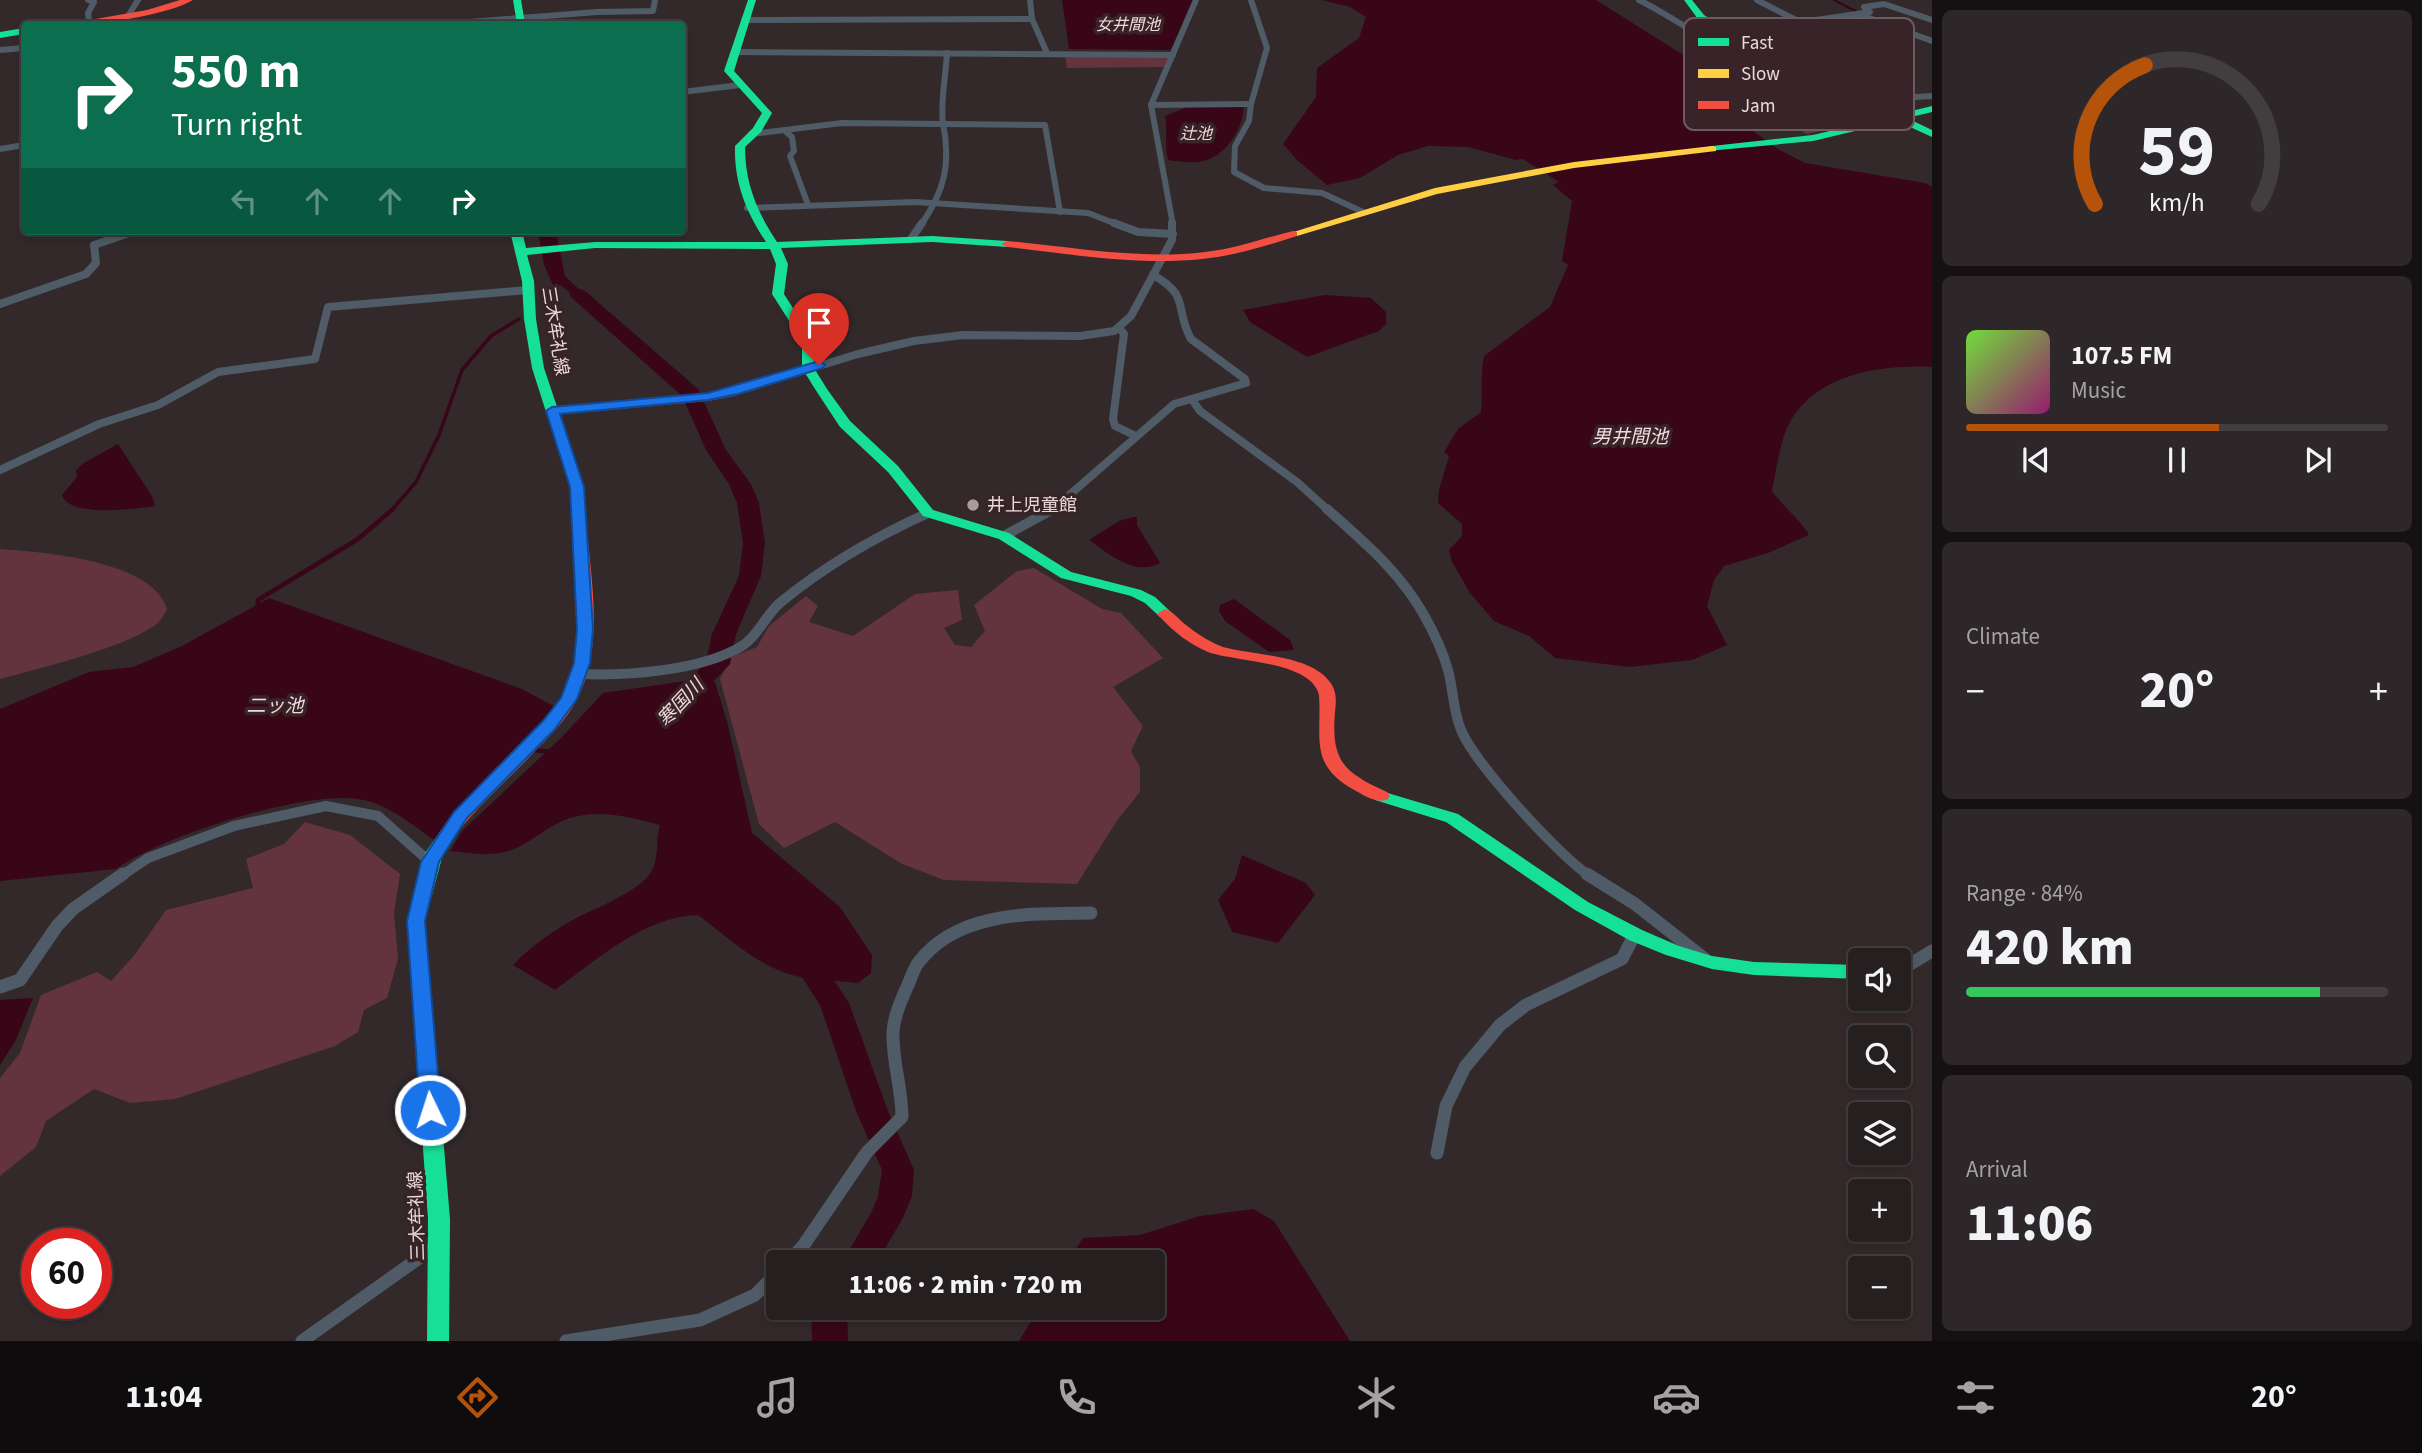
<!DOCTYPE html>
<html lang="en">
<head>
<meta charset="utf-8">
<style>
	:root { --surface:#261f20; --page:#2e2729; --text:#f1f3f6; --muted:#a4a2a5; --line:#423d3e; --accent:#b45309 }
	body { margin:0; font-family:"Source Sans 3","Noto Sans JP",sans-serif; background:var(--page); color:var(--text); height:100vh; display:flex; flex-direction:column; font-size:26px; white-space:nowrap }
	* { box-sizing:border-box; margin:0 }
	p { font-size:23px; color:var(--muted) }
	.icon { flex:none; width:38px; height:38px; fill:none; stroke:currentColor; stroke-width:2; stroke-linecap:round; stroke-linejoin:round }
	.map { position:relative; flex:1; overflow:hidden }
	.sheet { display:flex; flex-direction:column; gap:10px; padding:10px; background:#151112; width:490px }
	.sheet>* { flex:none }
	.guide { position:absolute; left:21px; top:21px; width:665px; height:214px; border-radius:7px; box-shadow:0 4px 10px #0003,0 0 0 2px var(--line); background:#0b6e4f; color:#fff; overflow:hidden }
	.tools { position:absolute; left:1848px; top:948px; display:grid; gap:14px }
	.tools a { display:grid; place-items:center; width:63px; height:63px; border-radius:7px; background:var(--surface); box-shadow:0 4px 10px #0003,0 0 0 2px var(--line); font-size:35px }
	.speed { position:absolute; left:21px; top:1228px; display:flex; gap:14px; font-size:35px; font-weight:700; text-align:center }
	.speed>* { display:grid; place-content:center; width:91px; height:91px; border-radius:50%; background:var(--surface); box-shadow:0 4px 10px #0003,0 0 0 2px var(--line); line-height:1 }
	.speed .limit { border:10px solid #d22; background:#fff; color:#111 }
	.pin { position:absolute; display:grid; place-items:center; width:60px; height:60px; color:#fff; margin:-72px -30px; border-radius:50% 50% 50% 0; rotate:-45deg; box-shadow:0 0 7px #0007 }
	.pin .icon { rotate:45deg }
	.me { position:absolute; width:77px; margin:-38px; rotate:356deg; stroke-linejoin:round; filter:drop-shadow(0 0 5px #0008) }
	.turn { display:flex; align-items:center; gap:24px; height:147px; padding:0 35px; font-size:32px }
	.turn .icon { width:91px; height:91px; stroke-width:2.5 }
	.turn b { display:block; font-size:49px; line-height:60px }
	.lanes { display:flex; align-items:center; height:66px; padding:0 35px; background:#0003; justify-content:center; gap:35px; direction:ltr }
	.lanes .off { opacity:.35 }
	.big { font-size:52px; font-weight:800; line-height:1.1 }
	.sheet .tile { flex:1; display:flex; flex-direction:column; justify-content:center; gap:10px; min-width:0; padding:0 24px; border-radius:10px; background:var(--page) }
	.sheet .dial { align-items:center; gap:0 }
	.dial svg { height:182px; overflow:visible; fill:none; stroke:var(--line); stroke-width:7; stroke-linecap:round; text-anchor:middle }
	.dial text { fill:var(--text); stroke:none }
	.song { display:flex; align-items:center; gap:21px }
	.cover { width:84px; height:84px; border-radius:10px; background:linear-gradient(135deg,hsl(100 70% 55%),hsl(320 70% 35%)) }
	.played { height:7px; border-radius:4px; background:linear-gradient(90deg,var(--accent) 60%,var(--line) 60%) }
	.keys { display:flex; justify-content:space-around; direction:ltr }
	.heat { display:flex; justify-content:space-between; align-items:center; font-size:38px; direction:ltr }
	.charge { height:10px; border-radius:5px; background:linear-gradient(90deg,#34c759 84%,var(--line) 0) }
	.trip { position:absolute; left:766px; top:1250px; width:399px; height:70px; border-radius:7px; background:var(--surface); box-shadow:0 4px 10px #0003,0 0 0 2px var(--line); font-weight:800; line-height:70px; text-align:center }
	.tabs { display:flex; height:112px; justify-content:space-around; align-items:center; background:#0f0c0d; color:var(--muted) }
	.tabs .icon { width:49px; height:49px }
	.tabs .active { color:var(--accent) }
	.tabs b { font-size:32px; color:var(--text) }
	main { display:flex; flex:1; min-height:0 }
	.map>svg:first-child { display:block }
</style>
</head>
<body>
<main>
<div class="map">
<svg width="1932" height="1341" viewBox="0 0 1932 1341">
	<rect width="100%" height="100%" fill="#33292b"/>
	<g fill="#63333e">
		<polygon points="1065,55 1172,55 1166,67 1067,68"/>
		<polygon points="1819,114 1832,129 1806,134 1784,116"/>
		<path d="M0,549C42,552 153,560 167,609C163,616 161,621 154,626C120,649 41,668 0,679Z"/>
		<polygon points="1034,568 1102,609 1121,613 1163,658 1113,687 1143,726 1131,751 1140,767 1140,792 1118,819 1077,884 944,880 902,864 835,822 784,848 759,824 720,679 731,657 757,647 769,626 806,596 818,606 809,622 853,636 915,594 958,590 962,620 944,628 955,645 971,647 985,631 974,605 1017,571"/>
		<polygon points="305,822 350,835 400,874 394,913 398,959 387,998 364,1010 358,1032 335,1046 175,1099 130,1103 94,1089 46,1121 36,1147 0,1176 0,1078 20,1053 41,995 97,972 111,981 136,953 166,910 253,888 246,859 284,844"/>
	</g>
	<g fill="#380617">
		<polygon points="1062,0 1193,0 1171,49 1166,50 1069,49"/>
		<path d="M1322,0H1596L1685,56L1706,97L1778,149L1805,163L1925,183L1932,187V367C1880,364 1811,375 1787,428C1779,447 1776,471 1772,491C1784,508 1799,518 1809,535L1768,553L1724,566L1714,580L1707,606L1727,645L1692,660L1630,667L1555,658L1529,636L1494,621L1470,593L1452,562L1449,550L1462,536V524L1438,503L1439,490L1449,456L1444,452L1458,429L1481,412C1483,393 1480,375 1484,356L1550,307L1568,265L1562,261L1572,201L1553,185L1559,182L1523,159L1516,160L1468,147L1428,146L1398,155L1360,178L1327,185L1298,161L1283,144L1316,97L1317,68L1359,38L1366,17L1350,7Z"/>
		<path d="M1238,106L1244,107C1243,127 1228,153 1207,160C1196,164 1179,162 1168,160C1164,145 1168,132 1165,116L1187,107Z"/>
		<polygon points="538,231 556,231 565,276 604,313 602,316 560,285 551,300 544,300 553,285 544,265"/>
		<polygon points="1325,295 1371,298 1386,312 1386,324 1379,331 1307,357 1250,322 1243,310"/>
		<path d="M118,444L152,496L155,506C136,509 69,518 62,495L77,477L76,470L84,463Z"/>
		<path d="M1133,517H1137V525L1160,563C1135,577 1109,554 1089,540L1119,521Z"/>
		<path d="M269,598L522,689L557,708L437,842C415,827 391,806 364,800C310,787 160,837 116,869L0,881V709L89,672L133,667L182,646Z"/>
		<polygon points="1234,599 1290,640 1294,650 1269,652 1225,621 1219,611 1220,605"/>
		<path d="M685,681L715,682L728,725L752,833L840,907L872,955L871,973L858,983C832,980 802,981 778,970C747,957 724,934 698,915C643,917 598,959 555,990L513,965C532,945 554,930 578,917C597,908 641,890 651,872C660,856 655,840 660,825C630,817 600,809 570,818C547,825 530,845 508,851C489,857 469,853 450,851L463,830L561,738L603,693Z"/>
		<polygon points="1242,855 1306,883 1315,895 1278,943 1232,932 1218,900 1235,879"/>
		<polygon points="33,998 16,1040 0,1065 0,1000"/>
		<polygon points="1253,1209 1274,1221 1350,1341 1019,1341 1040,1307 1153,1307 1153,1262 1068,1262 1083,1238 1140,1235 1200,1216"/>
	</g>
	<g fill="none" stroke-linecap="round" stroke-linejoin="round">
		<polyline stroke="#380617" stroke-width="2.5" points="1834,0 1859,13"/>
		<polyline stroke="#380617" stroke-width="3.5" points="391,511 416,482 439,435 462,370 491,336 519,319"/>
		<g stroke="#380617" stroke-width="4.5">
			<polyline points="257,610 258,600 358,539 393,509"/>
			<polyline points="533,750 552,752"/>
		</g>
		<g fill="#380617" fill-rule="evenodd">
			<polygon points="578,289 584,290 698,389 726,450 751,484 759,503 765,543 761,576 736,634 730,664 687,709 678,712 669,709 665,704 706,662 712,634 739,576 743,543 737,503 729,484 706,450 682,396 572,298 569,294 572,290"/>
			<polygon points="800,941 810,944 849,1003 888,1111 914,1170 912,1196 903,1218 877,1262 842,1262 871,1213 878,1196 882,1170 856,1111 820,1005 785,951 790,944"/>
			<polygon points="811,1307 847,1307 848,1341 812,1341"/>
		</g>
		<g stroke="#4f5b66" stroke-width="6">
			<polyline points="88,0 94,2 88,13 89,22"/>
			<polyline points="1030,0 1032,19 1047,53"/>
			<polyline points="1251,0 1267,48 1251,104 1249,121 1235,146 1234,172 1264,188 1322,193 1363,212"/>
			<path d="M1639,0C1667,14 1691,30 1717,47C1728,55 1740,66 1752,71C1802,94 1878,100 1932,96"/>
			<polyline points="1757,0 1798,21"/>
			<polyline points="1861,15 1932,41"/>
			<polyline points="128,16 138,0"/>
			<polyline points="744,20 1032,19"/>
			<polyline points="444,24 597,12 653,11 655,0"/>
			<polyline points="1726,33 1870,12 1864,7 1884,4 1932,20"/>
			<polyline points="0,50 24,48"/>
			<polyline points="737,52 1173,55"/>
			<polyline points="682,92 740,85"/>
			<polyline points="1151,105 1251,104"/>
			<polyline points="786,132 792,137 794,151 790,156 808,205"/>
			<polyline points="751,134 842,123 1045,125 1060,212"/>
			<polyline points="0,149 24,145"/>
			<polyline points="747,208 915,202 1088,213 1119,225"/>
			<path d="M921,225C945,190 951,164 943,123C940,105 946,73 947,53"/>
			<polyline points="1173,225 1151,105 1196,0"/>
		</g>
		<g stroke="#4f5b66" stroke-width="8">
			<polyline points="1114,223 1138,232 1173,234"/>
			<polyline points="911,239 922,223"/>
			<polyline points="0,304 86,274 96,263 94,245 135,231"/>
			<polyline points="1119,328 1124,334 1113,419 1115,426 1136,436"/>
			<polyline points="1193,401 1200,411 1297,482 1329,511"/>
			<polyline points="552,411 708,397 734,392 858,354 914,341 963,335 1080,336 1114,331 1131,316 1172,240 1172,223"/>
			<polyline points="0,470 99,424 158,405 218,372 315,359 328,307 528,290"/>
			<path d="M1051,511L1174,404L1246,383L1245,379L1191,339C1174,308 1191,296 1153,275"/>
		</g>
		<g stroke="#4f5b66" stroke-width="10">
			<path d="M1327,509C1364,542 1400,572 1424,615C1433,631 1443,652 1448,670C1453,688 1453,709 1460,727C1470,759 1561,858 1590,876"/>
			<polyline points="1004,536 1053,509"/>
			<path d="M579,674C626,676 701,671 742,646C758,636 766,614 781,602C826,565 875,537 928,513"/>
			<polyline points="121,876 148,858 234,826 326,806 378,816 430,862"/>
		</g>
		<g stroke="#4f5b66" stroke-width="13">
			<polyline points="1587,874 1635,904 1705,959"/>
			<polyline points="1899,971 1932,951"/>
			<polyline points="0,987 20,980 57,926 73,909 123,874"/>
			<polyline points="1437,1153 1446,1106 1465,1067 1500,1025 1526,1005 1622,959 1635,934"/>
			<path d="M788,1262L803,1246L867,1152L902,1117C902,1088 892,1061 893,1032C894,1016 901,1001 907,987C911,979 913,970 918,963C958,910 1032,914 1091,913"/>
			<polyline points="302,1341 436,1246"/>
			<polyline points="566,1341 700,1320 755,1295 779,1271"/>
		</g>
		<g fill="#16e098" fill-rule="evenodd">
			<polygon points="513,0 521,0 525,24 517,24"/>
			<path d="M748,0H756L734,71L772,113L761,132L745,147C745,183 757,212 777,242L932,236L1007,241L1013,244L1007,247L932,242L781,248L788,264L784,294L814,341V368L827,389L850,421L898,466L933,510L1009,533L1071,572L1141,590L1155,597L1173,614L1170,617H1160L1145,603L1131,596L1061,578L999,539L923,516L888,472L840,427L815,389L802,368V341L772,294L776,264L770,249L595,248L527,255L534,281L536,319L544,368L584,487L586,521L579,525L572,521L570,487L532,368L524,319L522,281L510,231H522L526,248L595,242H766C746,212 734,183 735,146L753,128L762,113L724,71Z"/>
			<polygon points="1684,0 1692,0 1704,15 1729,31 1899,114 1932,106 1932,112 1907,118 1932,130 1932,137 1897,121 1813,141 1708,151 1708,147 1712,146 1813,135 1889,117 1723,35 1698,19"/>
			<polygon points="24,28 24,34 0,38 0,32"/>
			<polygon points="1381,791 1458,814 1588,902 1642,930 1679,946 1712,956 1754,962 1860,965 1860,979 1754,975 1712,969 1666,955 1629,940 1575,910 1446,822 1375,800 1372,796"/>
			<polygon points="448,827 454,829 457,833 443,854 425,921 450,1219 449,1341 427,1341 428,1219 407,921 425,853 442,829"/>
		</g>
		<polygon fill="#ffcf43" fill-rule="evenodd" points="1712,146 1716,147 1716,151 1574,168 1437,194 1297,236 1287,234 1435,188 1574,162"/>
		<g fill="#f24e42" fill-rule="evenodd">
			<path d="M180,0H193C170,14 95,27 67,24L147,10Z"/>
			<path d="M1293,231L1297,232V236C1266,246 1234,256 1202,259C1138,266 1071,254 1007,247L1001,244L1007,241C1072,247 1139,260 1205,252C1235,249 1264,238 1293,231Z"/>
			<path d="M579,517L586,521C591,579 605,648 576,701C566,720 550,736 535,751C508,780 478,805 454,837H442L439,833C461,800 493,774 521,747C535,733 550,718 559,702C590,649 576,579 572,521Z"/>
			<path d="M1165,609C1174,612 1179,620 1186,625C1197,634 1210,642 1223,647C1254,656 1314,654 1332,685C1337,694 1336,703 1335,712C1331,761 1343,772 1387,792L1390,796L1387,800C1376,803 1365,796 1356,791C1308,765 1322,739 1319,695C1311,661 1235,662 1208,652C1189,644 1174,632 1160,617L1157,614Z"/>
		</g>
	</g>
	<polygon fill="#1a73e8" stroke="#114b97" stroke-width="2" points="819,361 825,365 823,368 738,394 708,400 560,414 584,487 593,629 590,663 577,699 555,729 466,819 439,862 425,921 441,1110 438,1116 430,1118 423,1116 420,1110 407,921 421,862 454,812 543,721 561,698 574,663 577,629 570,487 546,411 552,407 708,393"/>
	<circle fill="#a89b9e" stroke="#382428" stroke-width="2.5" cx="973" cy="505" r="7"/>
	<g text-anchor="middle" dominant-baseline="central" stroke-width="7" stroke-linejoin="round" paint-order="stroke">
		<g font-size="16" font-style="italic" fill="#f0d8dc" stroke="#382428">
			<text x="1128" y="25">女井間池</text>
			<text x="1196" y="134">辻池</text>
		</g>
		<g font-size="18" fill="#e7d9dc" stroke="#382428">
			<text transform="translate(555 331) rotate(81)">三木牟礼線</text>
			<text transform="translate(417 1216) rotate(-92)">三木牟礼線</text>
		</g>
		<g font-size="18" fill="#e7d9dc" stroke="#382428" text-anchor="start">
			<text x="987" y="505">井上児童館</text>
		</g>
		<g font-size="19" font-style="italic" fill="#f0d8dc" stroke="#382428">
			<text x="1630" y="437">男井間池</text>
			<text transform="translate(681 703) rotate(-47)">寒国川</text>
			<text x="275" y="706">二ッ池</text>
		</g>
	</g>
	<rect x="1684" y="18" width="230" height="112" rx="10" fill="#382428" stroke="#6d5a5e" stroke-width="2"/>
	<rect x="1698" y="38" width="31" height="8" fill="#16e098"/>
	<rect x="1698" y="69" width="31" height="9" fill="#ffcf43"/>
	<rect x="1698" y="101" width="31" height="8" fill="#f24e42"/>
	<g font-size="19" fill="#e7d9dc">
		<text x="1741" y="49">Fast</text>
		<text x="1741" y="80">Slow</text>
		<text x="1741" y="112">Jam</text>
	</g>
</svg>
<div class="tools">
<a><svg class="icon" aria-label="sound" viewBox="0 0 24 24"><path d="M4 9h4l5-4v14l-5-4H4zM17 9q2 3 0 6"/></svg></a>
<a><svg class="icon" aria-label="search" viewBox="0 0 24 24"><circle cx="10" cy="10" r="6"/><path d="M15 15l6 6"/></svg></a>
<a><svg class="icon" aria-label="layers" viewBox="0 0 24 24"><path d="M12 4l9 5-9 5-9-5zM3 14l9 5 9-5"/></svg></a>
<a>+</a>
<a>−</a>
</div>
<div class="speed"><div class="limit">60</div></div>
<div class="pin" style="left:819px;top:365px;background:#d93025"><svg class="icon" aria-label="arrive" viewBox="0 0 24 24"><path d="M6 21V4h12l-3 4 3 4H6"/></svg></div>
<svg class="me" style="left:430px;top:1110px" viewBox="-20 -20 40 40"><circle r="17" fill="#1a73e8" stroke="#fff" stroke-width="3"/><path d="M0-11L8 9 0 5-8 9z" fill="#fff"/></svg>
<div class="trip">11:06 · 2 min · 720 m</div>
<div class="guide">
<div class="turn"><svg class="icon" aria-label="right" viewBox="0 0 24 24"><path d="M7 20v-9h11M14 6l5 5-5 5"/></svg><div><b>550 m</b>Turn right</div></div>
<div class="lanes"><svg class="icon off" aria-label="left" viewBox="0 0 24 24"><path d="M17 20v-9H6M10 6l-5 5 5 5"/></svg><svg class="icon off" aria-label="ahead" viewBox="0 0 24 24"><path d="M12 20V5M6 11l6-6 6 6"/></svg><svg class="icon off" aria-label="ahead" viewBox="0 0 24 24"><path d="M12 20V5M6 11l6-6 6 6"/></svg><svg class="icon" aria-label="right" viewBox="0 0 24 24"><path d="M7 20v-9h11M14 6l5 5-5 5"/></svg></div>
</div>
</div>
<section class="sheet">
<div class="tile dial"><svg viewBox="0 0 100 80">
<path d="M14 69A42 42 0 1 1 86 69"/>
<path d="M14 69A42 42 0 0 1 36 8" stroke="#b45309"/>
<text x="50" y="56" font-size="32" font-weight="700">59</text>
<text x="50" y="72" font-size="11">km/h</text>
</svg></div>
<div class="tile">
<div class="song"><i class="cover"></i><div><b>107.5 FM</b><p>Music</p></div></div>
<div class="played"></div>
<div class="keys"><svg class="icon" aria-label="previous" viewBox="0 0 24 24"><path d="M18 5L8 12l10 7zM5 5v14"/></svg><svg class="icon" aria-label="pause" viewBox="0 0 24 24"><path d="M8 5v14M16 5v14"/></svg><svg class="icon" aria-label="next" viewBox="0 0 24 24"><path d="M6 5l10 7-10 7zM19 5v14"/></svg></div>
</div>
<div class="tile"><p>Climate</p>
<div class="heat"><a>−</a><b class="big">20°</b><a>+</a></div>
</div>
<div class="tile"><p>Range · 84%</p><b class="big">420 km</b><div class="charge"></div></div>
<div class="tile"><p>Arrival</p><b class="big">11:06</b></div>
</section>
</main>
<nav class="tabs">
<b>11:04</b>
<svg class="icon active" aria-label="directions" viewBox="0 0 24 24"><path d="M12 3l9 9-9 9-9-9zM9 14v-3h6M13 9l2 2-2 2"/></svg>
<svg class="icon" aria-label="music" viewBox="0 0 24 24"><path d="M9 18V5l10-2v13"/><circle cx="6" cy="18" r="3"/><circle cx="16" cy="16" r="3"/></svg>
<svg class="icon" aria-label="phone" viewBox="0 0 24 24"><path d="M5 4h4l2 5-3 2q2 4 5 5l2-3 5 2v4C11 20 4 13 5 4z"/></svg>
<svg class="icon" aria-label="climate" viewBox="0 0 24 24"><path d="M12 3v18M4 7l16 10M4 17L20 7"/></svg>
<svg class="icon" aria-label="car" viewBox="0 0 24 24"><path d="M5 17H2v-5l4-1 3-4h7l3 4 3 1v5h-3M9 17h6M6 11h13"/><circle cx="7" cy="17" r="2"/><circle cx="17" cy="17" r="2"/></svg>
<svg class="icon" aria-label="filters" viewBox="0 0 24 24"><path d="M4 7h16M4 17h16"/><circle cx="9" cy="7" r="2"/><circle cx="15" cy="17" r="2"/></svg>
<b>20°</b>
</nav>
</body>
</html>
